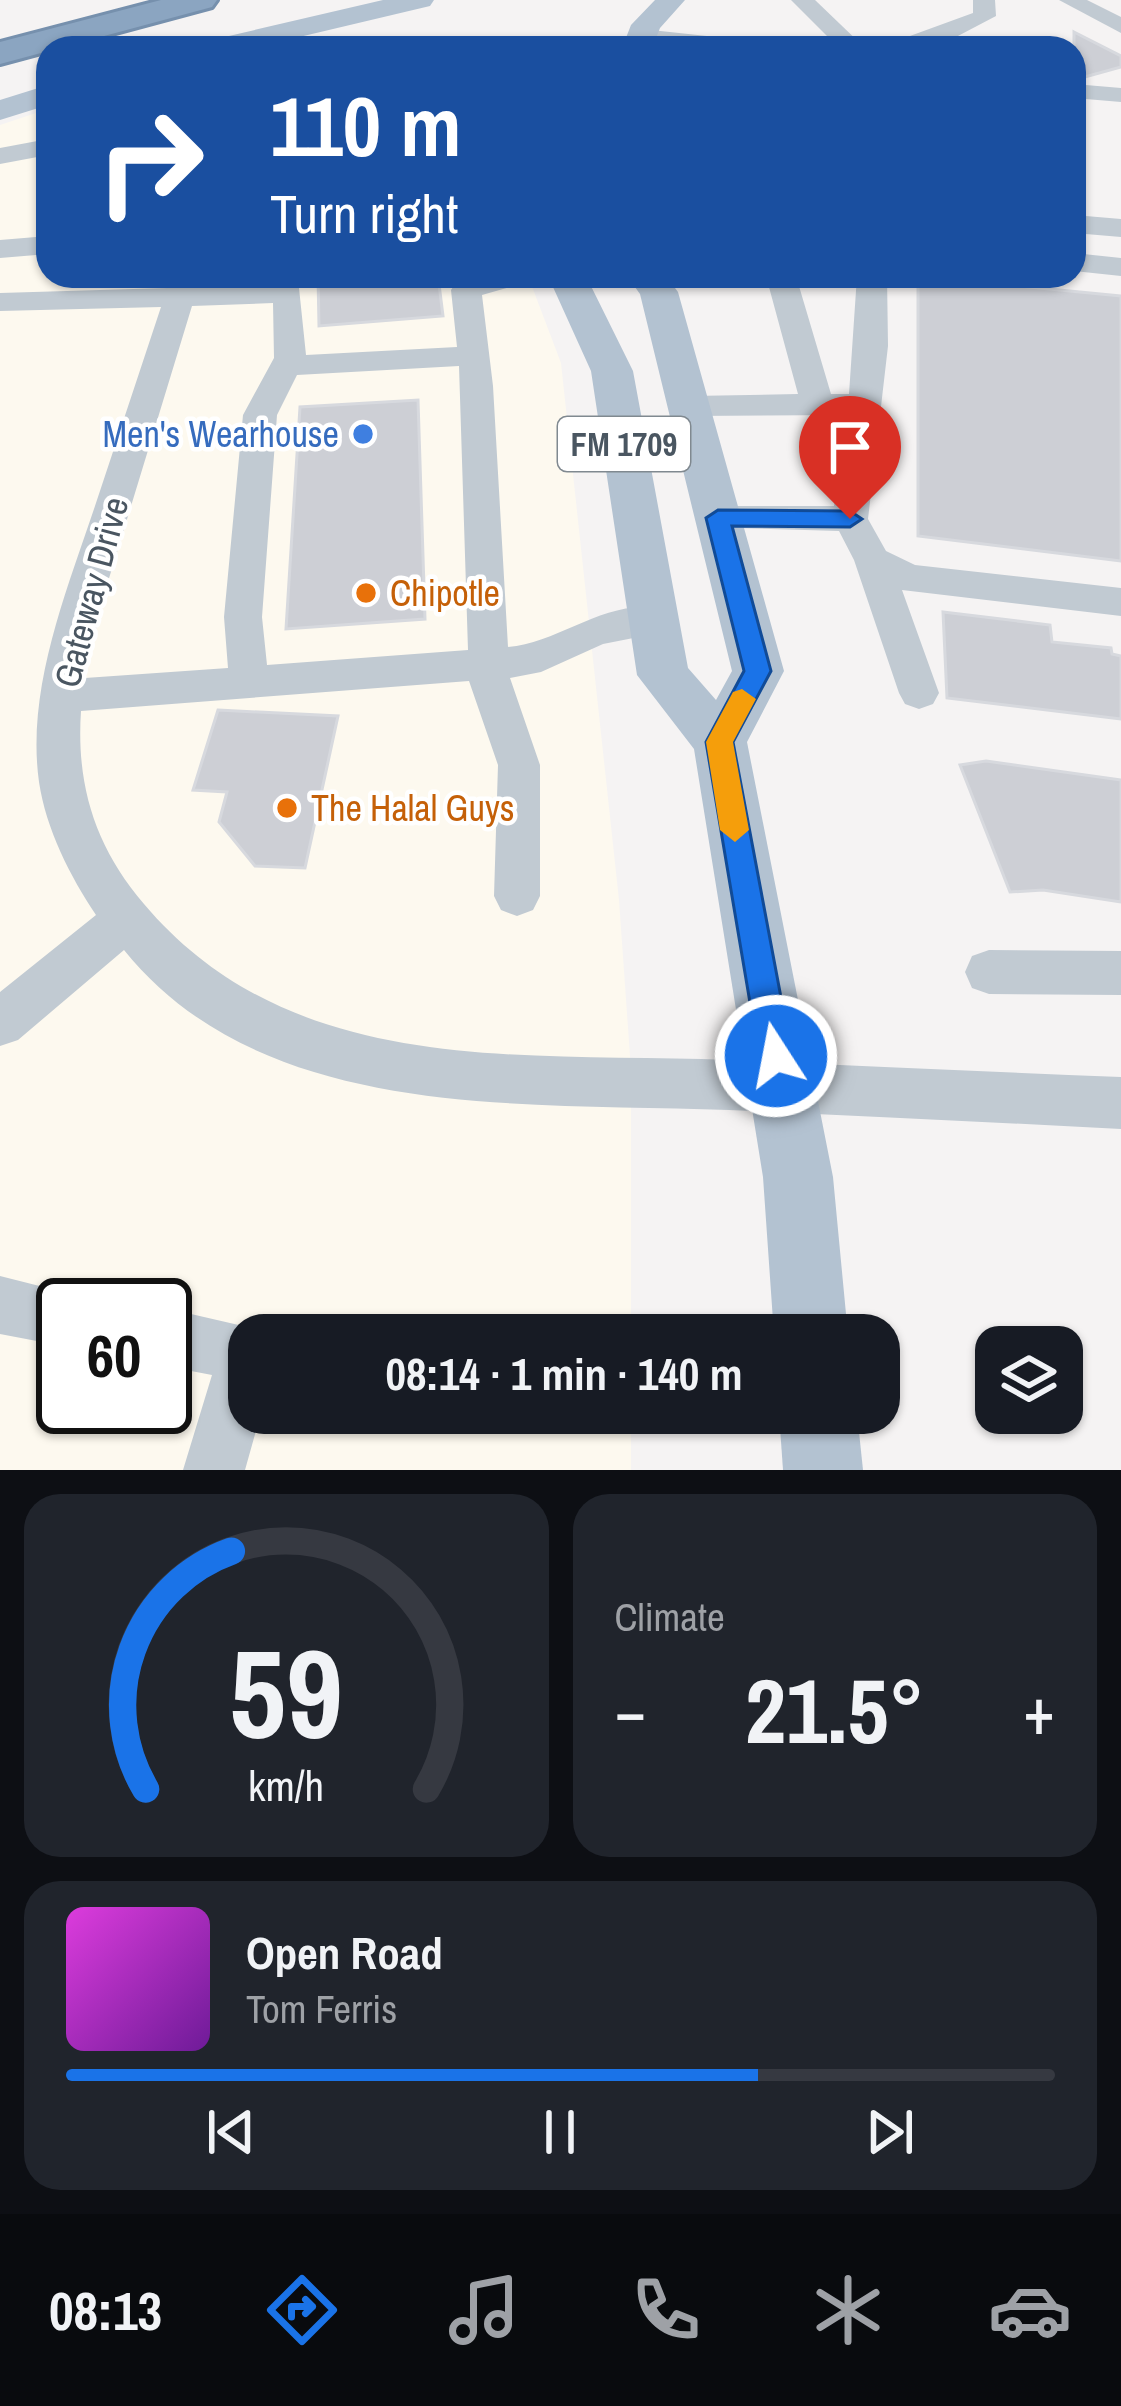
<!DOCTYPE html>
<html lang="en">
<head>
<meta charset="utf-8">
<style>
	:root { --surface:#171b24; --page:#20242c; --text:#f1f3f6; --muted:#9ea1a6; --line:#363941; --accent:#1a73e8 }
	body { margin:0; font-family:"Archivo Narrow",sans-serif; background:var(--page); color:var(--text); height:100vh; display:flex; flex-direction:column; font-size:45px; white-space:nowrap }
	* { box-sizing:border-box; margin:0 }
	p { font-size:39px; color:var(--muted) }
	.icon { flex:none; width:66px; height:66px; fill:none; stroke:currentColor; stroke-width:2; stroke-linecap:round; stroke-linejoin:round }
	.map { position:relative; height:1470px; overflow:hidden }
	.sheet { display:flex; flex-direction:column; gap:24px; padding:24px; background:#0d0f14; flex:1 }
	.sheet>* { flex:none }
	.hud { position:absolute; left:36px; top:36px; width:1050px; height:252px; border-radius:36px; box-shadow:0 3px 9px #0004; background:#1a4fa0; color:#fff; overflow:hidden }
	.fabs { position:absolute; left:975px; top:1326px; display:grid; gap:24px }
	.fabs a { display:grid; place-items:center; width:108px; height:108px; border-radius:24px; background:var(--surface); box-shadow:0 3px 9px #0004; font-size:60px }
	.speed { position:absolute; left:36px; top:1278px; display:flex; gap:24px; font-size:60px; font-weight:700; text-align:center }
	.speed>* { display:grid; place-content:center; width:156px; height:156px; border-radius:50%; background:var(--surface); box-shadow:0 3px 9px #0004; line-height:1 }
	.speed .limit { border:6px solid #111; border-radius:18px; background:#fff; color:#111 }
	.pin { position:absolute; display:grid; place-items:center; width:102px; height:102px; color:#fff; margin:-123px -51px; border-radius:50% 50% 50% 0; rotate:-45deg; box-shadow:0 0 12px #0007 }
	.pin .icon { rotate:45deg }
	.me { position:absolute; width:132px; margin:-66px; rotate:349deg; stroke-linejoin:round; filter:drop-shadow(0 0 9px #0008) }
	.turn { display:flex; align-items:center; gap:42px; height:252px; padding:0 36px; font-size:54px }
	.turn .icon { width:156px; height:156px; stroke-width:2.5 }
	.turn b { display:block; font-size:84px; line-height:102px }
	.big { font-size:90px; font-weight:700; line-height:1.1 }
	.sheet .widget { flex:1; display:flex; flex-direction:column; justify-content:center; gap:18px; min-width:0; padding:0 42px; border-radius:36px; background:var(--page) }
	.sheet .dial { align-items:center; gap:0 }
	.dial svg { height:312px; overflow:visible; fill:none; stroke:var(--line); stroke-width:7; stroke-linecap:round; text-anchor:middle }
	.dial text { fill:var(--text); stroke:none }
	.song { display:flex; align-items:center; gap:36px }
	.cover { width:144px; height:144px; border-radius:18px; background:linear-gradient(135deg,hsl(300 70% 55%),hsl(280 70% 35%)) }
	.played { height:12px; border-radius:6px; background:linear-gradient(90deg,var(--accent) 70%,var(--line) 70%) }
	.keys { display:flex; justify-content:space-around; direction:ltr }
	.heat { display:flex; justify-content:space-between; align-items:center; font-size:66px; direction:ltr }
	.sheet .tiles { flex:1; display:grid; gap:24px; grid-template-columns:1fr 1fr }
	.widget:last-child { grid-column:span 2 }
	.trip { position:absolute; left:228px; top:1314px; width:672px; height:120px; border-radius:36px; background:var(--surface); box-shadow:0 3px 9px #0004; font-weight:700; line-height:120px; text-align:center }
	.tabs { display:flex; height:192px; justify-content:space-around; align-items:center; background:#090b0e; color:var(--muted) }
	.tabs .icon { width:84px; height:84px }
	.tabs .current { color:var(--accent) }
	.tabs b { font-size:54px; color:var(--text) }
	.map>svg:first-child { display:block }
</style>
</head>
<body>
<div class="map">
<svg width="1121" height="1470" viewBox="0 0 1121 1470">
	<rect width="100%" height="100%" fill="#f5f3f3"/>
	<path fill="#fdf9ef" fill-rule="evenodd" d="M48,109V276H528L561,363L619,900L631,1070V1335H249V1413H631V1470H0V125ZM63,1305H165V1407H63Z"/>
	<g fill="#cdcfd5" stroke="#d7d9de" stroke-width="3">
		<polygon points="1074,32 1121,56 1121,67 1074,80"/>
		<polygon points="318,276 438,276 443,316 319,326"/>
		<polygon points="918,276 1121,296 1121,561 918,536"/>
		<polygon points="418,400 425,619 286,629 300,407"/>
		<polygon points="943,612 1050,625 1052,642 1111,648 1112,654 1121,656 1121,719 947,698"/>
		<polygon points="218,710 338,716 305,868 255,866 219,822 227,792 193,790"/>
		<polygon points="986,761 1121,780 1121,902 1043,890 1010,892 960,765"/>
	</g>
	<g fill="none" stroke-linecap="round" stroke-linejoin="round">
		<defs>
			<polygon id="highway" points="161,0 217,0 212,7 0,64 0,42"/>
		</defs>
		<use href="#highway" stroke="#7690ad" stroke-width="6"/>
		<g fill="#c1cad2" fill-rule="evenodd">
			<polygon points="791,0 815,0 865,48 839,48"/>
			<polygon points="973,0 995,0 996,16 956,37 973,48 877,48 973,13"/>
			<polygon points="1059,0 1087,0 1121,17 1121,33"/>
			<polygon points="642,29 753,41 765,48 634,41 634,31"/>
			<polygon points="1074,84 1121,88 1121,102 1074,98"/>
			<polygon points="48,139 48,155 0,164 0,148"/>
			<polygon points="1074,215 1121,219 1121,237 1074,233"/>
			<polygon points="48,236 48,254 0,258 0,240"/>
			<polygon points="1074,253 1121,258 1121,276 1074,271"/>
			<path d="M171,276H201L197,287L299,288L306,355L457,347L451,290L455,284L483,276H532L528,282L482,295L493,386L508,647C562,643 611,593 669,611L674,621L669,631L603,644L541,672L510,678L540,765V896L533,910L517,916L501,910L494,896L498,765L469,681L81,711C76,785 95,847 144,904C292,1079 521,1052 729,1060C860,1066 990,1072 1121,1077V1129C990,1122 860,1116 729,1110C529,1102 264,1124 124,950L18,1040L0,1046V992L96,915C70,876 46,829 39,782C26,689 66,593 95,506C117,440 139,373 161,307L0,311V293L167,288ZM273,303L274,358L243,415L224,617L228,668L85,678L103,598L192,306ZM459,366L468,650L267,665L262,617L277,415L297,375Z"/>
			<polygon points="766,276 796,276 831,394 849,394 857,276 887,276 888,346 868,519 886,551 915,565 1121,588 1121,616 902,590 939,693 933,704 919,709 905,704 899,693 854,560 839,531 704,527 699,518 704,509 717,506 834,506 847,415 691,416 674,406 691,396 798,394"/>
			<polygon points="989,950 1121,951 1121,995 989,994 972,988 965,972 972,956"/>
			<polygon points="0,1276 83,1297 87,1305 63,1305 63,1346 0,1334"/>
			<polygon points="165,1308 269,1332 249,1335 249,1413 261,1413 245,1470 183,1470 212,1375 165,1366"/>
		</g>
		<g fill="#b3c2d1" fill-rule="evenodd">
			<polygon points="383,0 434,0 430,6 253,48 199,48 203,42"/>
			<polygon points="655,0 685,0 660,28 652,48 622,48 631,25"/>
			<polygon points="48,85 48,105 0,120 0,100"/>
			<polygon points="548,276 586,276 633,371 688,668 716,700 732,671 640,294 627,276 666,276 678,292 784,671 747,742 833,1177 848,1335 774,1335 763,1177 694,749 637,675 591,371"/>
			<polygon points="779,1413 857,1413 863,1470 783,1470"/>
		</g>
		<use href="#highway" fill="#8ba5c1" fill-rule="evenodd"/>
	</g>
	<polygon fill="#1a73e8" stroke="#114b97" stroke-width="3" points="718,510 850,511 862,519 850,527 732,526 771,671 733,742 792,1056 787,1067 776,1071 764,1067 759,1056 706,742 744,671 706,518"/>
	<polygon fill="#f59e0b" points="742,689 756,699 733,742 749,830 735,842 720,830 706,742 733,692"/>
	<circle fill="#3f7fe0" stroke="#fff" stroke-width="4.5" cx="363" cy="434" r="12"/>
	<g fill="#e8710a" stroke="#fff" stroke-width="4.5">
		<circle cx="366" cy="593" r="12"/>
		<circle cx="287" cy="808" r="12"/>
	</g>
	<g text-anchor="middle" dominant-baseline="central" stroke-width="9" stroke-linejoin="round" paint-order="stroke">
		<rect fill="#fff" stroke="#808990" stroke-width="3" x="558" y="417" width="132" height="54" rx="9"/>
		<g font-size="33" font-weight="bold" fill="#4a5661">
			<text x="624" y="444">FM 1709</text>
		</g>
		<g font-size="36" fill="#366cbe" stroke="#fff" text-anchor="end">
			<text x="339" y="434">Men's Wearhouse</text>
		</g>
		<g font-size="36" fill="#4a5661" stroke="#fff">
			<text transform="translate(91 592) rotate(-75)">Gateway Drive</text>
		</g>
		<g font-size="36" fill="#c56008" stroke="#fff" text-anchor="start">
			<text x="390" y="593">Chipotle</text>
			<text x="311" y="808">The Halal Guys</text>
		</g>
	</g>
</svg>
<div class="fabs">
<a><svg class="icon" aria-label="layers" viewBox="0 0 24 24"><path d="M12 4l9 5-9 5-9-5zM3 14l9 5 9-5"/></svg></a>
</div>
<div class="speed"><div class="limit">60</div></div>
<div class="pin" style="left:850px;top:519px;background:#d93025"><svg class="icon" aria-label="arrive" viewBox="0 0 24 24"><path d="M6 21V4h12l-3 4 3 4H6"/></svg></div>
<svg class="me" style="left:776px;top:1056px" viewBox="-20 -20 40 40"><circle r="17" fill="#1a73e8" stroke="#fff" stroke-width="3"/><path d="M0-11L8 9 0 5-8 9z" fill="#fff"/></svg>
<div class="trip">08:14 · 1 min · 140 m</div>
<div class="hud">
<div class="turn"><svg class="icon" aria-label="right" viewBox="0 0 24 24"><path d="M7 20v-9h11M14 6l5 5-5 5"/></svg><div><b>110 m</b>Turn right</div></div>
</div>
</div>
<section class="sheet">
<div class="tiles">
<div class="widget dial"><svg viewBox="0 0 100 80">
<path d="M14 69A42 42 0 1 1 86 69"/>
<path d="M14 69A42 42 0 0 1 36 8" stroke="#1a73e8"/>
<text x="50" y="56" font-size="32" font-weight="700">59</text>
<text x="50" y="72" font-size="11">km/h</text>
</svg></div>
<div class="widget"><p>Climate</p>
<div class="heat"><a>−</a><b class="big">21.5°</b><a>+</a></div>
</div>
<div class="widget">
<div class="song"><i class="cover"></i><div><b>Open Road</b><p>Tom Ferris</p></div></div>
<div class="played"></div>
<div class="keys"><svg class="icon" aria-label="previous" viewBox="0 0 24 24"><path d="M18 5L8 12l10 7zM5 5v14"/></svg><svg class="icon" aria-label="pause" viewBox="0 0 24 24"><path d="M8 5v14M16 5v14"/></svg><svg class="icon" aria-label="next" viewBox="0 0 24 24"><path d="M6 5l10 7-10 7zM19 5v14"/></svg></div>
</div>
</div>
</section>
<nav class="tabs">
<b>08:13</b>
<svg class="icon current" aria-label="directions" viewBox="0 0 24 24"><path d="M12 3l9 9-9 9-9-9zM9 14v-3h6M13 9l2 2-2 2"/></svg>
<svg class="icon" aria-label="music" viewBox="0 0 24 24"><path d="M9 18V5l10-2v13"/><circle cx="6" cy="18" r="3"/><circle cx="16" cy="16" r="3"/></svg>
<svg class="icon" aria-label="phone" viewBox="0 0 24 24"><path d="M5 4h4l2 5-3 2q2 4 5 5l2-3 5 2v4C11 20 4 13 5 4z"/></svg>
<svg class="icon" aria-label="climate" viewBox="0 0 24 24"><path d="M12 3v18M4 7l16 10M4 17L20 7"/></svg>
<svg class="icon" aria-label="car" viewBox="0 0 24 24"><path d="M5 17H2v-5l4-1 3-4h7l3 4 3 1v5h-3M9 17h6M6 11h13"/><circle cx="7" cy="17" r="2"/><circle cx="17" cy="17" r="2"/></svg>
</nav>
</body>
</html>
